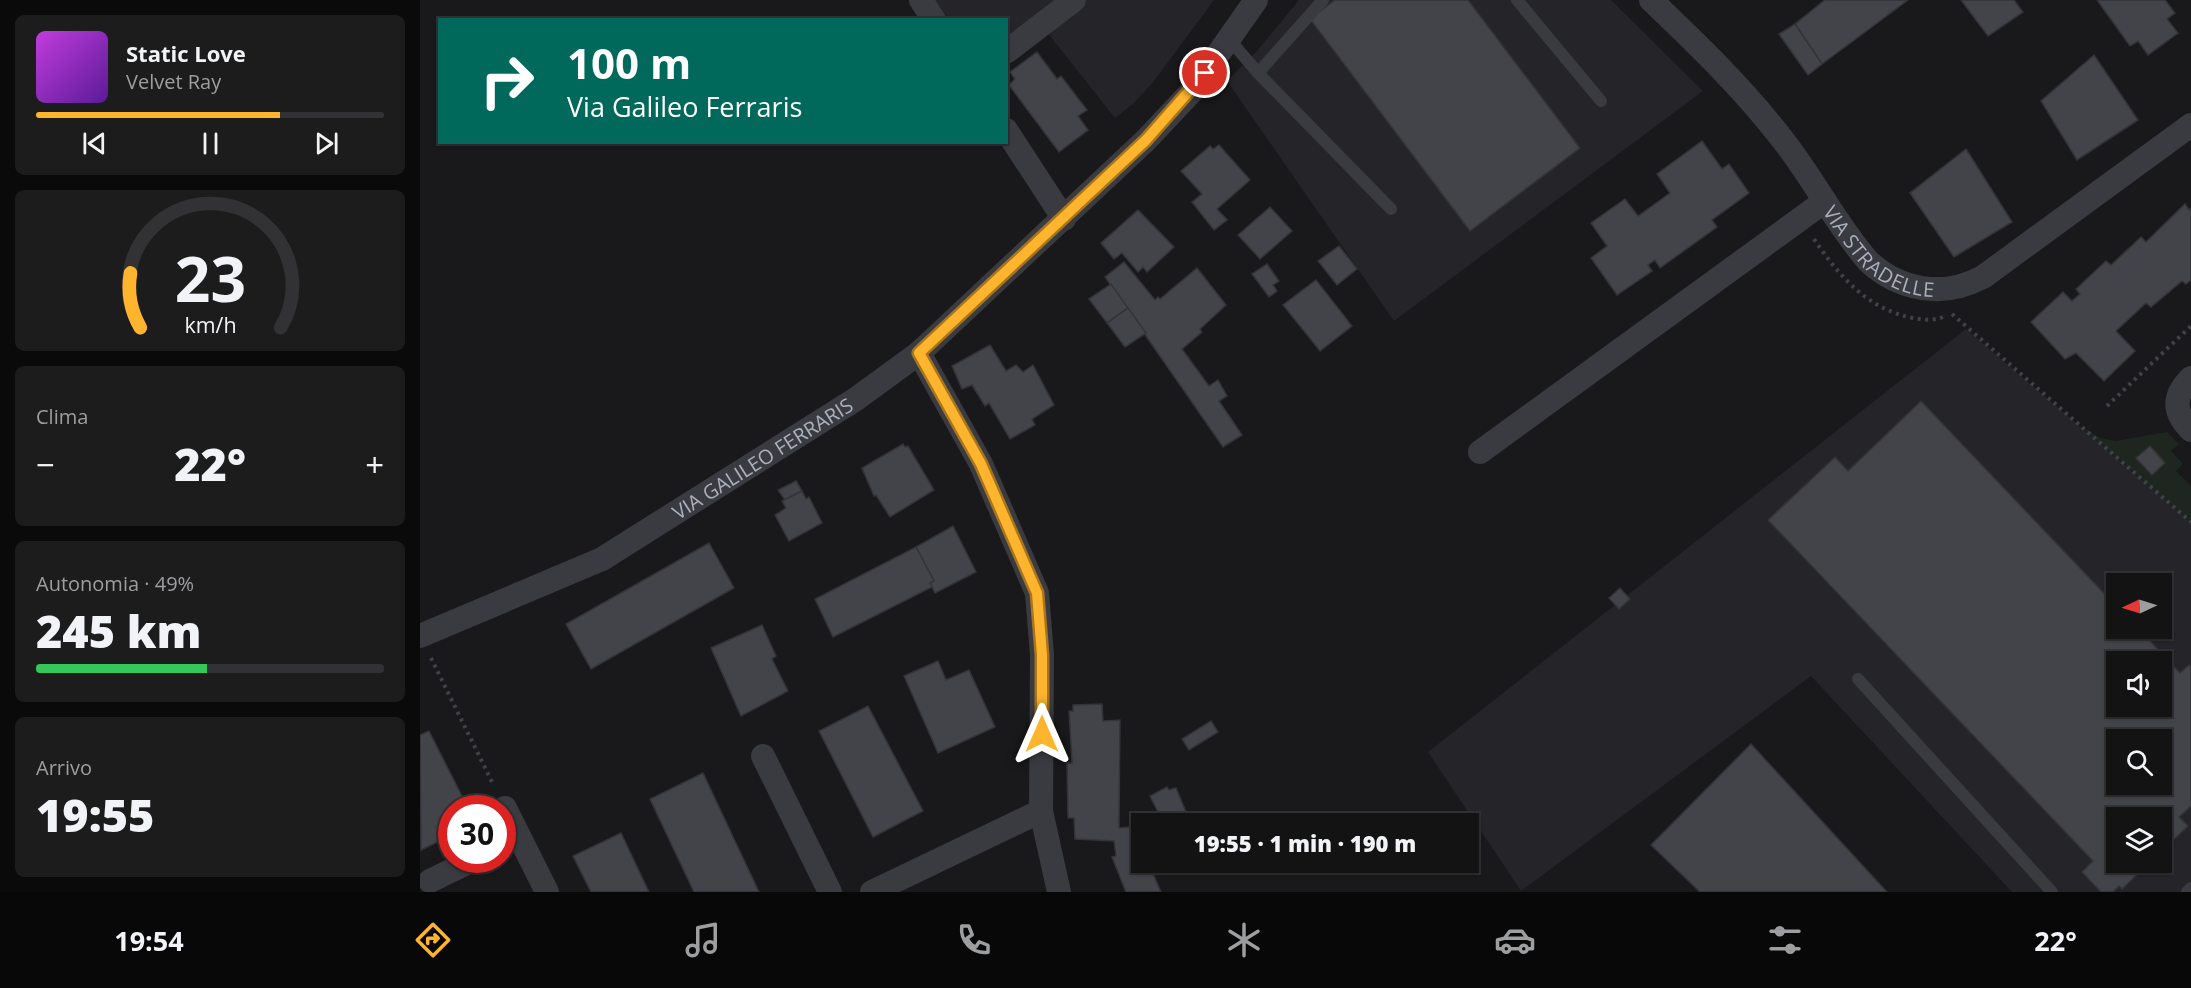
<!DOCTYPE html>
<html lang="it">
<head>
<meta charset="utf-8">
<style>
	:root { --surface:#131314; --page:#1c1c1d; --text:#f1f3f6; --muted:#9d9ea0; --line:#323234; --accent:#ffb42d }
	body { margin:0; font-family:"Open Sans",sans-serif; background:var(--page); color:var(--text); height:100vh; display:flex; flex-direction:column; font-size:22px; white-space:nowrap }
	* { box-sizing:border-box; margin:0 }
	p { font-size:20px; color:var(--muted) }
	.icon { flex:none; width:33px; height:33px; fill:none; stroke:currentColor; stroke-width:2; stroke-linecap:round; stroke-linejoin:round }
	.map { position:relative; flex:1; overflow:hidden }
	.details { display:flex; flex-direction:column; gap:15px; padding:15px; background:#0a0a0b; width:420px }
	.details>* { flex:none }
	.hud { position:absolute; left:18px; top:18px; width:570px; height:126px; border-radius:0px; box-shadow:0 2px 4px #0004,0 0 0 2px var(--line); background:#00695c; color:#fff; overflow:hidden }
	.needle { width:39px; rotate:266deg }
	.tools { position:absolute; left:1686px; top:573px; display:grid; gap:12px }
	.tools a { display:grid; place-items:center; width:66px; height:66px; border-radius:0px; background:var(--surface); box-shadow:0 2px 4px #0004,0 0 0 2px var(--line); font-size:30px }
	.speed { position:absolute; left:18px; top:795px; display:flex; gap:12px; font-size:30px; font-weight:700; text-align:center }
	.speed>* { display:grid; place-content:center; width:78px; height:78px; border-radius:50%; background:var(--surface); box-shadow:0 2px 4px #0004,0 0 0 2px var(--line); line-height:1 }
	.speed .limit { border:9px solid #d22; background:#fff; color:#111 }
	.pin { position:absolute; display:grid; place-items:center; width:51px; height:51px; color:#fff; margin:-26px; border:3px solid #fff; border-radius:50%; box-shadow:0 2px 6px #0007 }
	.me { position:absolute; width:66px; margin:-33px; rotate:0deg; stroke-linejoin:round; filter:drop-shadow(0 0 4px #0008) }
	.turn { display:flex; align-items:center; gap:21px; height:126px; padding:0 30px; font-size:27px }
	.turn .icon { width:78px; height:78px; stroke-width:2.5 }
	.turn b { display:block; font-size:42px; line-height:51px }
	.big { font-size:45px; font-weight:800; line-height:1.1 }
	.details .tile { flex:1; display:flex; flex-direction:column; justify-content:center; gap:9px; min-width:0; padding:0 21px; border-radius:9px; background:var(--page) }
	.details .dial { align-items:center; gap:0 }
	.dial svg { height:156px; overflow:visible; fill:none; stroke:var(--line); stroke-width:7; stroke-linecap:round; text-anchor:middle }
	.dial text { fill:var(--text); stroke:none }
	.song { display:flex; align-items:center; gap:18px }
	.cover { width:72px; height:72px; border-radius:9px; background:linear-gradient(135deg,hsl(290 70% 55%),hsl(270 70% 35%)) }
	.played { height:6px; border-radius:3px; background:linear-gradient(90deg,var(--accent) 70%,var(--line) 70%) }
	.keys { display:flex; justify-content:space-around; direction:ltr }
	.heat { display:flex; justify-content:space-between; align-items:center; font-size:33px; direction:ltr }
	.charge { height:9px; border-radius:4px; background:linear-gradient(90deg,#34c759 49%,var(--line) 0) }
	.trip { position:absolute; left:711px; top:813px; width:348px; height:60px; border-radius:0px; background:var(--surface); box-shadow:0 2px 4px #0004,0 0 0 2px var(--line); font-weight:800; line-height:60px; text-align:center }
	.menu { display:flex; height:96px; justify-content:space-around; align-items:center; background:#080808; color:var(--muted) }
	.menu .icon { width:42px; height:42px }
	.menu .selected { color:var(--accent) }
	.menu b { font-size:27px; color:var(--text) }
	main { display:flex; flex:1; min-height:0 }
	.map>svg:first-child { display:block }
</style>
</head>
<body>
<main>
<section class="details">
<div class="tile">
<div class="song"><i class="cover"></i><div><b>Static Love</b><p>Velvet Ray</p></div></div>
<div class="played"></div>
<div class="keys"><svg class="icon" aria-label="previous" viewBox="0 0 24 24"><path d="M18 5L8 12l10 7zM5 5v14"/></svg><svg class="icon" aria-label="pause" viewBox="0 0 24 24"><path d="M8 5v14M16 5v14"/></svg><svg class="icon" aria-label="next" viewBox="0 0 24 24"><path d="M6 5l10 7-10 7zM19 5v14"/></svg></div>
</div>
<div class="tile dial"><svg viewBox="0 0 100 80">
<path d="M14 69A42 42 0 1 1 86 69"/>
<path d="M14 69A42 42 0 0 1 9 41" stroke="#ffb42d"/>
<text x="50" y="56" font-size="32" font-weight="700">23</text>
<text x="50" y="72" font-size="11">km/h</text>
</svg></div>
<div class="tile"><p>Clima</p>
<div class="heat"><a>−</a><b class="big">22°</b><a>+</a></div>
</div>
<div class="tile"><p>Autonomia · 49%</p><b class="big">245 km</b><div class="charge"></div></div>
<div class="tile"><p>Arrivo</p><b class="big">19:55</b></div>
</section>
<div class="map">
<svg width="1771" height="892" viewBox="0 0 1771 892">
	<rect width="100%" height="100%" fill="#19191b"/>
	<g fill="#252529" fill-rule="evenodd">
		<polygon points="515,0 794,0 734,81 714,103 695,118 619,22 587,47 586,20 528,19"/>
		<polygon points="879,0 1191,0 1283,91 974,321 807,81 837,51"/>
		<path d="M1546,329L1771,522V892H1592L1391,676L1101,891L1008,752ZM1696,584H1742V628H1696ZM1696,662H1742V706H1696ZM1696,740H1742V784H1696ZM1696,818H1742V862H1696Z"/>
	</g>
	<polygon fill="#1e271f" points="1660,426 1681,438 1695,441 1747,432 1759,444 1751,451 1763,464 1756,471 1771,486 1771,522"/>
	<g fill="#434449" stroke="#333338" stroke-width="1.5" fill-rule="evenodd">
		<polygon points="915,0 1048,0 1160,148 1050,231 890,19"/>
		<polygon points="1405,0 1488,0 1402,64 1375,24"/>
		<polygon points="1541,0 1594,0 1603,12 1568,36"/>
		<polygon points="1677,0 1745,0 1755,13 1747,19 1758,33 1728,55 1718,41 1710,46"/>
		<polygon points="1375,24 1402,64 1388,75 1359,34"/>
		<polygon points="617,52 637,79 641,76 667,110 658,116 668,130 639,152 589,85 595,79 590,72"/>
		<polygon points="1674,55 1718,120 1657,160 1621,101"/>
		<polygon points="1282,141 1302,169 1309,164 1329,193 1292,220 1297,227 1240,268 1235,260 1228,265 1232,271 1197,295 1171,258 1187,246 1171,223 1205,199 1218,216 1250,193 1237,174"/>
		<polygon points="799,145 830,180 797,209 807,220 794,230 772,202 782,194 761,171 790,146 793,149"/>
		<polygon points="1546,149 1592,222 1534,257 1490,193"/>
		<polygon points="1765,204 1769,210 1771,208 1771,280 1766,284 1762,281 1731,307 1726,303 1696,331 1715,351 1684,381 1656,353 1645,359 1611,322 1643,292 1652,301 1660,294 1656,289 1686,261 1691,265 1721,237 1726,242"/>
		<polygon points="850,207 872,231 840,259 818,235"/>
		<polygon points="718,210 754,247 727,272 723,267 718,272 702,253 694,259 681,243"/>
		<polygon points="919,246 937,269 917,285 898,261"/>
		<polygon points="704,262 735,300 738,297 740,299 777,268 806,305 780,329 782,332 762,349 789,386 798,380 807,396 799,401 822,435 803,447 685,277"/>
		<polygon points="847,264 859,281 853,285 857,291 849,297 832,274"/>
		<polygon points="896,280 932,326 900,351 863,305"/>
		<polygon points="691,284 708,308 687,323 669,299"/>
		<polygon points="708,308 726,333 705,347 687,323"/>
		<polygon points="570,345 586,371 596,365 603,372 613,365 634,405 612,419 615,425 590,439 569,403 565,406 552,385 542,389 532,366"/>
		<path d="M1501,401L1696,606V628H1718L1760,673L1769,665L1771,667V806L1759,817L1768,826L1742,851V818H1696V862H1730L1702,889L1699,886L1693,892H1681L1662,872L1673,861L1348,520L1415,457L1428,471ZM1696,662H1742V706H1696ZM1696,740H1742V784H1696Z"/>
		<polygon points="483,444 485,447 488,446 514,490 470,517 456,495 454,496 442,468"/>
		<polygon points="1730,446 1745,463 1732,475 1716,458"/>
		<polygon points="376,481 382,491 365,500 358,490"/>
		<polygon points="382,491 386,499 389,497 402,523 369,541 355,515 366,508 362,501"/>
		<polygon points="533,526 556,572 515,593 510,583 514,581 496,547"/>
		<polygon points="289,543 314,588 171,669 146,624"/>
		<polygon points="496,547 514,581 510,583 512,587 413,637 395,599"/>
		<polygon points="1200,588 1210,599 1199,609 1189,598"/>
		<polygon points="342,625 356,656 352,659 368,691 321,716 291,648"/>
		<polygon points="518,661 526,680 549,670 575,727 518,753 484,676"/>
		<polygon points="682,704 683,721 700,720 699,828 722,826 722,862 728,862 741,892 706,892 692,857 696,856 694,841 655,839 654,818 648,818 647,763 652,763 649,711 653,711 653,705"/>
		<polygon points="448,706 503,811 453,837 399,731"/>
		<polygon points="791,721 798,732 769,750 762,739"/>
		<polygon points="9,731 48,808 32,808 32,835 1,850 0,735"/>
		<polygon points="1331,744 1467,892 1280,892 1231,845"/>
		<polygon points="283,773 339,892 274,892 230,799"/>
		<polygon points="747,787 749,790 756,788 771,824 744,824 730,796"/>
		<polygon points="201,833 229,892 171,892 153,856"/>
	</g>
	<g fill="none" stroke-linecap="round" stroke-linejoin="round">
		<g stroke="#3f4248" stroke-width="4" stroke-dasharray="3 4.5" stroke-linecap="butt">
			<path d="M1394,239C1419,276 1447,309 1493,318C1503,320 1516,321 1525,316"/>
			<polyline points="1532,314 1771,522"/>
			<polyline points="1687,406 1771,326"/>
			<polyline points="11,658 74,786"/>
		</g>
		<g stroke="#3a3b41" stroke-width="12">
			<polyline points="1097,0 1181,101"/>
			<polyline points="809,39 838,73 971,209"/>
			<polyline points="838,73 903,0"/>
			<polyline points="1438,679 1632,892"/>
			<polyline points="1767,892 1771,888"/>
		</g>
		<g stroke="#3a3b41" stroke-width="24">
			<polyline points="501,0 514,20"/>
			<path id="s1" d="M1231,0C1279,46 1326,91 1366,144C1395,182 1417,225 1448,261C1480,291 1524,298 1563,277L1771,125"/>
			<polyline points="586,52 654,0"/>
			<polyline points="586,130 644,219"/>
			<polyline points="499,353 561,464 617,593 622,655 621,811 639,892"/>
			<path d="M1771,378C1753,396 1753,412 1771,430"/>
			<polyline points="1060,452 1405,201"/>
			<path id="s2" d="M0,636L182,559L436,399L499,353L726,140L773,90L836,0"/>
			<polyline points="343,756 410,892"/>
			<polyline points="85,808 127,892"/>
			<polyline points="10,881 53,860"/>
			<polyline points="452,892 621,811"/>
		</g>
	</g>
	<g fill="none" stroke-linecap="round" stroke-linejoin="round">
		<defs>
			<polyline id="route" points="622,734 622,655 617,593 561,464 499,353 726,140 785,73"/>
		</defs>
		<use href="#route" stroke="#a6751d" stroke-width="15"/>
		<use href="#route" stroke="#ffb42d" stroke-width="10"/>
	</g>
	<g text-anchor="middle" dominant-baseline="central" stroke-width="6" stroke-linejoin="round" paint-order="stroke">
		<g font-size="20" fill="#aab0bc" stroke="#141417">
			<text stroke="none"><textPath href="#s1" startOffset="344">VIA STRADELLE</textPath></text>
			<text stroke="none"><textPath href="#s2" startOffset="387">VIA GALILEO FERRARIS</textPath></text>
		</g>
	</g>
</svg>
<div class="tools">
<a><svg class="needle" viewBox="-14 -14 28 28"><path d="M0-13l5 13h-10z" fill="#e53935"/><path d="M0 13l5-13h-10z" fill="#9d9ea0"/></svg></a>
<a><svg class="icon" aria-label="sound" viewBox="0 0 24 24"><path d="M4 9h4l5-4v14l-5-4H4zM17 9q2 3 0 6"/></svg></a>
<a><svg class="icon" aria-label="search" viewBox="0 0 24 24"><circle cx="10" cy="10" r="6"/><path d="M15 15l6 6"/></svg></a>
<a><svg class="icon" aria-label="layers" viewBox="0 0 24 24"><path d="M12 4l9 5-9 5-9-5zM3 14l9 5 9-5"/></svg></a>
</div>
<div class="speed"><div class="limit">30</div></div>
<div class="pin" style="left:785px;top:73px;background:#d93025"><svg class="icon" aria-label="arrive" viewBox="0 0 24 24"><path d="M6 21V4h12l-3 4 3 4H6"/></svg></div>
<svg class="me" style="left:622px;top:734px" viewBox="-20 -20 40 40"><path d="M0-17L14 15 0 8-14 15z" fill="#ffb42d" stroke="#fff" stroke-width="4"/></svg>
<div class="trip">19:55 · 1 min · 190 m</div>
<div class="hud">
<div class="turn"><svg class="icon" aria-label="right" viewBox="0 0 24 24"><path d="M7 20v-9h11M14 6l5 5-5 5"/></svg><div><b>100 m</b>Via Galileo Ferraris</div></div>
</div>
</div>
</main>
<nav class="menu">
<b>19:54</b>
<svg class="icon selected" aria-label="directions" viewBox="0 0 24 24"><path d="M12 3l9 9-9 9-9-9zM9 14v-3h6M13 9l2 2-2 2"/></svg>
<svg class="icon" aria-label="music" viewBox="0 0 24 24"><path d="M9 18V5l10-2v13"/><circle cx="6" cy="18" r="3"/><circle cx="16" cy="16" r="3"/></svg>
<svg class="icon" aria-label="phone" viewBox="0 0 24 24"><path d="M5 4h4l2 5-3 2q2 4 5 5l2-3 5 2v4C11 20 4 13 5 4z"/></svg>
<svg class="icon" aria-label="climate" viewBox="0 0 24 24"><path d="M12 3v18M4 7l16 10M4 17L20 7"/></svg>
<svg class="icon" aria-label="car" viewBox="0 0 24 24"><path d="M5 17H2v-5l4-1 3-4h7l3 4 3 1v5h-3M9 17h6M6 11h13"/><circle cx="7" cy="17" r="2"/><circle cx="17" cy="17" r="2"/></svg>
<svg class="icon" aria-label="filters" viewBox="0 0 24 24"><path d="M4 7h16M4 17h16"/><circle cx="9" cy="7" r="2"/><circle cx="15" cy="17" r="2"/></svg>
<b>22°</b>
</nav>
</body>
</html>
